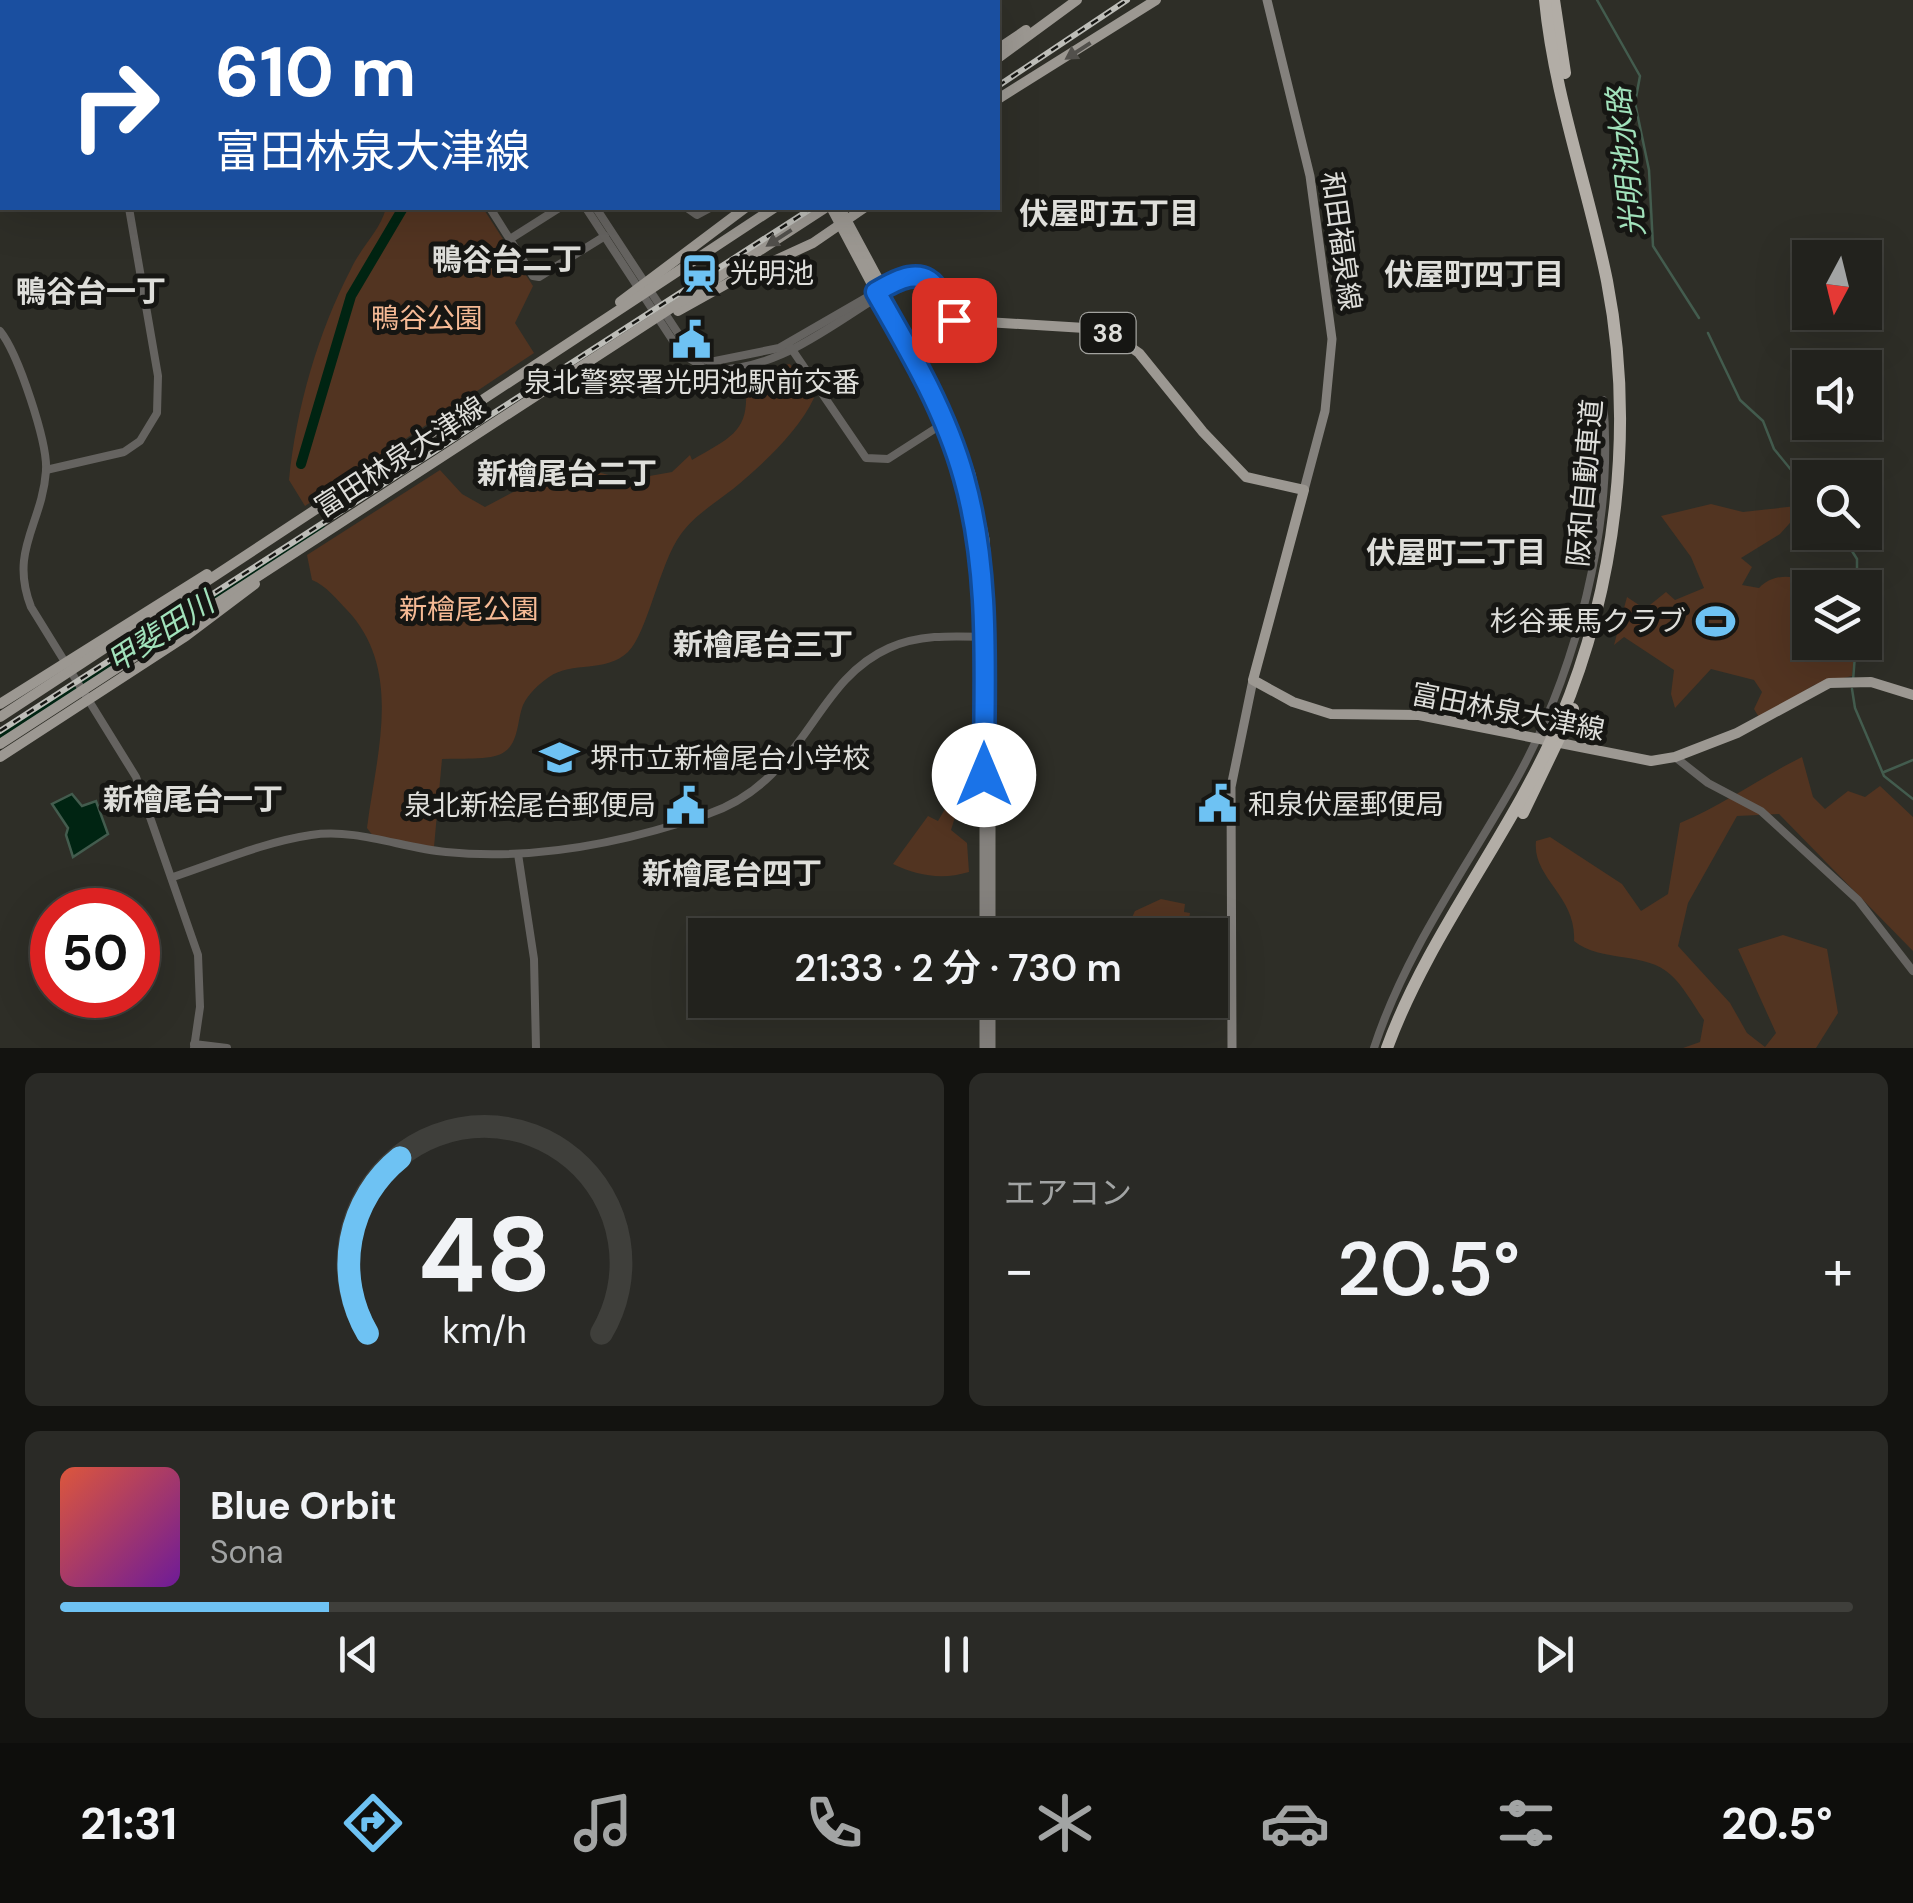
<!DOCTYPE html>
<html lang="ja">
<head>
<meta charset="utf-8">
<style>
	:root { --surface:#22221d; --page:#2a2a26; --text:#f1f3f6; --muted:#a2a4a4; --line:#3f3f3b; --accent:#6ec2f3 }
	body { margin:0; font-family:"DM Sans","Noto Sans JP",sans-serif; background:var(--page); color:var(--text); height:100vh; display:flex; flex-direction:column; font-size:38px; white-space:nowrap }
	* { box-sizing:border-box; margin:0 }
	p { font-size:32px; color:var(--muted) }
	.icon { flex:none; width:55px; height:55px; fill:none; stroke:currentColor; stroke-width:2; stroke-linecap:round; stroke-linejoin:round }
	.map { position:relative; height:1048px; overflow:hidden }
	.panel { display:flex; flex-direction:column; gap:25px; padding:25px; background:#131310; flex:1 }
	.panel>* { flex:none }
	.banner { position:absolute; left:0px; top:0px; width:1000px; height:210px; box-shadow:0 10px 40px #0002,0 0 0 2px var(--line); background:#1a4fa0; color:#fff; overflow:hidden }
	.needle { width:65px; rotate:187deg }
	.fabs { position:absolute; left:1792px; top:240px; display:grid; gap:20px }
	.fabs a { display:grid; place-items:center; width:90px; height:90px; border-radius:0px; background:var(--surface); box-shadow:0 10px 40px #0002,0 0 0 2px var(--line); font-size:50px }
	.speed { position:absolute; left:30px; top:888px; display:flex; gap:20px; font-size:50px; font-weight:700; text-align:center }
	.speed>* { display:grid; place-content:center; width:130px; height:130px; border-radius:50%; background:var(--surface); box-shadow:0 10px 40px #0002,0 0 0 2px var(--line); line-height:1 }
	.speed .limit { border:15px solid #d22; background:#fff; color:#111 }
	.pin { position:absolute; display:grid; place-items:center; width:85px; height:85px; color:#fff; margin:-42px; border-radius:20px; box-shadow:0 5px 15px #0006 }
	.me { position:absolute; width:110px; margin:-55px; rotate:0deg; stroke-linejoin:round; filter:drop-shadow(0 0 8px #0008) }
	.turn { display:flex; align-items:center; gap:35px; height:210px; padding:0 50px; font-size:45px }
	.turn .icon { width:130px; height:130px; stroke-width:2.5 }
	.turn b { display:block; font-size:70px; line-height:85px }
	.big { font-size:75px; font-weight:600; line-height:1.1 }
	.panel .widget { flex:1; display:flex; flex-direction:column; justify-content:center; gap:15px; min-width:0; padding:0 35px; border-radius:15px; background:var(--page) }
	.panel .dial { align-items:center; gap:0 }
	.dial svg { height:260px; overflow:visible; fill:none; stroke:var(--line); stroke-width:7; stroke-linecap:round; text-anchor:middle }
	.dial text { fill:var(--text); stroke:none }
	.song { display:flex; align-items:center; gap:30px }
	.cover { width:120px; height:120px; border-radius:15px; background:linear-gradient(135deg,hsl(10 70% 55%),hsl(280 70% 35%)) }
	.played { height:10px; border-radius:5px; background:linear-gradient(90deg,var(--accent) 15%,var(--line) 15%) }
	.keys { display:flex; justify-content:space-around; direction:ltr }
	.heat { display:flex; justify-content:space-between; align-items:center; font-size:55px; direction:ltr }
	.panel .tiles { flex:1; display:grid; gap:25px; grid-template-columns:1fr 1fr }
	.widget:last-child { grid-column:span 2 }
	.trip { position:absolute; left:688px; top:918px; width:540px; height:100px; border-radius:0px; background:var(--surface); box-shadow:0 10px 40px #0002,0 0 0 2px var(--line); font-weight:600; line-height:100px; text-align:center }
	.dock { display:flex; height:160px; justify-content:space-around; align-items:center; background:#0e0e0c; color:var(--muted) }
	.dock .icon { width:70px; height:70px }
	.dock .active { color:var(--accent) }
	.dock b { font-size:45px; color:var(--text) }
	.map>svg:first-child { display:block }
</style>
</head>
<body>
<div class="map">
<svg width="1913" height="1048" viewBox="0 0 1913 1048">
	<rect width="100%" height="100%" fill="#2e2e27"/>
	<g fill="#523421">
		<path d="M386,208H483L533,286L515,323L534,353L305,506L289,480C296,409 318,332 351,269C361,247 380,231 386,208Z"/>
		<path d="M790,364L814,398C798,432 762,465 733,489C716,502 694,516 681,534C659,564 648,632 628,652C606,673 572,661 549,677C539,684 528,694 523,705C516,723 520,750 495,756C479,760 459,758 442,759L434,847L373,836L367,828C376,755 404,670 347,610C336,599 327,586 312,580L307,555L440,470L462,494L485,507L519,489L518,474L579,467L627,480L672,472L690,455L692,460C738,434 752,429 744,373Z"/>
		<path d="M1711,504L1743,512L1806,505L1780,534L1741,558L1752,567L1742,585L1759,588C1789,558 1826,599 1857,581L1856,587L1810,588V642L1855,643L1852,676L1814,685L1760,719L1754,709L1762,692L1754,680L1711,669L1675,708L1671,694L1674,670L1624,637L1614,645L1627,597L1645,609L1666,592L1675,600L1704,588L1691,557L1661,516Z"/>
		<path d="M1802,757L1813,797L1825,809L1848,791L1865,797L1880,786L1913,817V951L1779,814L1737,816L1688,903L1678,946L1730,1003L1747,1033L1765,1047L1776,1033L1738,949L1783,935L1827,949L1838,1013L1816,1048H1683L1700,1042L1704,1020C1694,1006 1684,987 1671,975C1646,951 1601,963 1574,941C1577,896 1532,878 1536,841L1550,837L1622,884L1641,911L1668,894L1680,823C1723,805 1760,778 1802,757Z"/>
		<path d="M949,802L955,817L951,830L967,843L969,872C942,880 918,876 893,864L928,816L938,821Z"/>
		<polygon points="1161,899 1185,904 1184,912 1190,913 1188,927 1169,924 1151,935 1141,935 1143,930 1129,924 1135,911"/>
	</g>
	<polygon fill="#002412" stroke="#435c4e" stroke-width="2.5" points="72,794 82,806 96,801 108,834 73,857 66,835 68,828 52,804"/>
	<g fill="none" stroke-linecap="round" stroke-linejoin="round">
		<g stroke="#435c4e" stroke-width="2.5">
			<polyline points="1597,0 1640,76 1635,103 1649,170 1653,246 1699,318"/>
			<polyline points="1708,333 1740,400 1763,421 1774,449 1810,493"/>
			<polyline points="1840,532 1857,559 1857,588"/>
			<polyline points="1853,681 1856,642"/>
			<polyline points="1852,689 1855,708 1884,776 1913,799"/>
			<polyline points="1884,772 1913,760"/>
		</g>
		<g stroke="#002412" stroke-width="10">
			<polyline points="532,2 534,0"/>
			<polyline points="301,464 351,296 403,208"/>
			<polyline points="0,737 320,528"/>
		</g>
		<g stroke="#656360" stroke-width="8">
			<polyline points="2,0 3,2"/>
			<polyline points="43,2 44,0"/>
			<polyline points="557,2 560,0"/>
			<polyline points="570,2 574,0"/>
			<polyline points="0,69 2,66"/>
			<polyline points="490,208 533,276 539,277 605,236"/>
			<path d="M586,208L681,353L706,369C768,374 819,334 868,303L876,292"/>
			<polyline points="596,208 689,350 710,362 779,348 876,292"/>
			<polyline points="687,208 697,215 710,208"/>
			<polyline points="510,239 559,208"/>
			<path d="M0,331C18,353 48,443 46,471C42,525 9,550 31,607L136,777L198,955L200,1007L194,1048"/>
			<polyline points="791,348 866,458 888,459 947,421"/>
			<polyline points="46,470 124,452 140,441 157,413 158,376 129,208"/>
			<polyline points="1675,757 1708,783 1761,811 1858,900 1913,971"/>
			<polyline points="518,854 534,959 536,1048"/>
			<path d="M173,877C218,862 264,842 311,835C356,828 402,848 446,852C535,861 624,843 708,814C807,780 812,682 889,648C920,634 954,636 987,637"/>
			<polyline points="194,1044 227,1048"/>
			<path d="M1374,1048C1406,950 1466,869 1516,780C1576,672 1615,523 1603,400"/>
		</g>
		<g stroke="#84817d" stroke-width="9">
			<polyline points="719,0 720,2"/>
			<polyline points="727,0 728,2"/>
			<polyline points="1267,0 1310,176 1332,339 1325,411 1304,490"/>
			<polyline points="883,288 951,419 971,474 985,539 991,626 991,935"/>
			<polyline points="876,292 945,422 963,475 978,540 984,628 984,935"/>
			<polyline points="984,1000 984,1048"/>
			<polyline points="991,1000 991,1048"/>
			<polyline points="1232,1048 1231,787 1253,680"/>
		</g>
		<g stroke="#9c9892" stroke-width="10">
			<polyline points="998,49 1026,30"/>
			<polyline points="998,58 1077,0"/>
			<polyline points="998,99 1156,0"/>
			<polyline points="840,208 883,288"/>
			<path d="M832,209L876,292C896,280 923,264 939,292C944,303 944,312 954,320L1085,328L1113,335L1139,353L1203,432L1246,477L1304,490L1253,680L1293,702L1331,714L1419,715L1651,761L1675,757L1737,733L1829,683L1871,682L1913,695"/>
			<polyline points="620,302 745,208"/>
			<polyline points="678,311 739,277 813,243 864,208"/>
			<polyline points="0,704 207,574"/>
			<polyline points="0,717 774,208"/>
			<polyline points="0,744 825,208"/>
			<polyline points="0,757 186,636 255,584"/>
		</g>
		<g stroke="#b2ada6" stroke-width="12">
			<polyline points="1554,0 1565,73"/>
			<polyline points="1523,813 1573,709"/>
			<path d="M1387,1048C1430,931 1512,834 1560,720C1617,585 1635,425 1607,281C1588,187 1554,95 1545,0"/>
		</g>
		<defs>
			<g id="rail">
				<polyline points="998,86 1127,0"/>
				<polyline points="0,731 812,208"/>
			</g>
		</defs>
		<use href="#rail" stroke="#bdbdb8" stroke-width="6"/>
		<use href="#rail" stroke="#161613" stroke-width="2.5" stroke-dasharray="8" stroke-linecap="butt"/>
	</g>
	<defs><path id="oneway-solid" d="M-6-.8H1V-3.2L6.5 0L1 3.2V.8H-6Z" transform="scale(2.5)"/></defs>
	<g fill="#52504c">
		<use href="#oneway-solid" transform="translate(1078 51) rotate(147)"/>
		<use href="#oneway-solid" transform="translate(779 238) rotate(147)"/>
	</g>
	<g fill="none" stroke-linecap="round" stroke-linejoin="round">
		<defs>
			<path id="route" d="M954,320C944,312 944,303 939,292C923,264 896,280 876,292C910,351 946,412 964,478C991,574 984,676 984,775"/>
		</defs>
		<use href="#route" stroke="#114b97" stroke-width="25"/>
		<use href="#route" stroke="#1a73e8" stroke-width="18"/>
	</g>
	<defs>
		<symbol id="station-bare" viewBox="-9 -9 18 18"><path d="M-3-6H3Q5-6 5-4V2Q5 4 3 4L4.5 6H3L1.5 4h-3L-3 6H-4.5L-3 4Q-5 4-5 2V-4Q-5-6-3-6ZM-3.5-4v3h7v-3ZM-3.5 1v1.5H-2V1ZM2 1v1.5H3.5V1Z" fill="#6ec2f3" stroke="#161613" stroke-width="2.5" paint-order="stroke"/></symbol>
		<symbol id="civic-bare" viewBox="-9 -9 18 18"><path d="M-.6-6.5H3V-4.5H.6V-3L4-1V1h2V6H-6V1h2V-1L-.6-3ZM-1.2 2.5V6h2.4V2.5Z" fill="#6ec2f3" stroke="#161613" stroke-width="2.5" paint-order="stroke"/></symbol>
		<symbol id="stadium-bare" viewBox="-9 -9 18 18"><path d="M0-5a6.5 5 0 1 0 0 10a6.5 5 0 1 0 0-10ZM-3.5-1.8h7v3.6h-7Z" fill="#6ec2f3" stroke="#161613" stroke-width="2.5" paint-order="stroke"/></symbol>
		<symbol id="school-bare" viewBox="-9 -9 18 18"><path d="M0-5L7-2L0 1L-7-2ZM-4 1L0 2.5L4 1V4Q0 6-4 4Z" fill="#6ec2f3" stroke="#161613" stroke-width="2.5" paint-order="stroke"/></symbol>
	</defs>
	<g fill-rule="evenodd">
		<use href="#station-bare" x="672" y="246" width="55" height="55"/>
		<use href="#civic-bare" x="664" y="312" width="55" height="55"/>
		<use href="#stadium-bare" x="1688" y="594" width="55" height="55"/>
		<use href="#school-bare" x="532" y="730" width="55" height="55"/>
		<use href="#civic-bare" x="1190" y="776" width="55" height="55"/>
		<use href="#civic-bare" x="658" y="778" width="55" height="55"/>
	</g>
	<g text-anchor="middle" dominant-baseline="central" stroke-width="10" stroke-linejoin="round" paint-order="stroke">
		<rect fill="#161613" stroke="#a2a29e" stroke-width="2.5" x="1080.5" y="313" width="55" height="40" rx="8"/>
		<g font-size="25" font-weight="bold" fill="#dededa">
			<text x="1108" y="333">38</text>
		</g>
		<g font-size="28" fill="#dededa" stroke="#161613">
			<text transform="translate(1341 241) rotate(82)">和田福泉線</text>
			<text transform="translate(400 457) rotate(-33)">富田林泉大津線</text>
			<text transform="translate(1585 483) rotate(-85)">阪和自動車道</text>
			<text transform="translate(1508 712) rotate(11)">富田林泉大津線</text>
		</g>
		<g font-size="28" fill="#dededa" stroke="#161613" text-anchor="start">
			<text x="730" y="273">光明池</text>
			<text x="692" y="382" text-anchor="middle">泉北警察署光明池駅前交番</text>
			<text x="1686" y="621" text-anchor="end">杉谷乗馬クラブ</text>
			<text x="590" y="758">堺市立新檜尾台小学校</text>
			<text x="1248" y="804">和泉伏屋郵便局</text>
			<text x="656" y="805" text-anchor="end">泉北新桧尾台郵便局</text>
		</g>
		<g font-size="28" fill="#f6ba95" stroke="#161613">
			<text x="427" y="318">鴨谷公園</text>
			<text x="469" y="609">新檜尾公園</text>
		</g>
		<g font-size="30" font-style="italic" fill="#a1e2bb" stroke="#161613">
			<text transform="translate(1626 162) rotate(-96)">光明池水路</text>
			<text transform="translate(160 632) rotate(-33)">甲斐田川</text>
		</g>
		<g font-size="30" font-weight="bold" fill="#dededa" stroke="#161613">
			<text x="1109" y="213">伏屋町五丁目</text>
			<text x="507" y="259">鴨谷台二丁</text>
			<text x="1474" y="274">伏屋町四丁目</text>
			<text x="91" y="291">鴨谷台一丁</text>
			<text x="567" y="473">新檜尾台二丁</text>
			<text x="1456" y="552">伏屋町二丁目</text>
			<text x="763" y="644">新檜尾台三丁</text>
			<text x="193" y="799">新檜尾台一丁</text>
			<text x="732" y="873">新檜尾台四丁</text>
		</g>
	</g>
</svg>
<div class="fabs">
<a><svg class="needle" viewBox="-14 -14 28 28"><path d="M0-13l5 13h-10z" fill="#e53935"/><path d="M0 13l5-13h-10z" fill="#a2a4a4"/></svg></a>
<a><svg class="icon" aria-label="sound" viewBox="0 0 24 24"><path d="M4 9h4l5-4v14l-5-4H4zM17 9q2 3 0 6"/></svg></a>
<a><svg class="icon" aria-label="search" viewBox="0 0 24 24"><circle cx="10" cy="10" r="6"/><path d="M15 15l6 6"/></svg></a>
<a><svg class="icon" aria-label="layers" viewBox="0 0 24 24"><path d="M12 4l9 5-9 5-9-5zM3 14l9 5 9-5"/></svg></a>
</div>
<div class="speed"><div class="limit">50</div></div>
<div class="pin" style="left:954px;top:320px;background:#d93025"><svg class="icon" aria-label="arrive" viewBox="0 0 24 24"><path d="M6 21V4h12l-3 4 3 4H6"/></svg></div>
<svg class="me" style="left:984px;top:775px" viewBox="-20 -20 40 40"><circle r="19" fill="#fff"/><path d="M0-13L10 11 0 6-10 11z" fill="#1a73e8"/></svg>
<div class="trip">21:33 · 2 分 · 730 m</div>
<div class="banner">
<div class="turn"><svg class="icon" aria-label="right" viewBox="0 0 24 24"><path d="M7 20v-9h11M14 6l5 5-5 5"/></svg><div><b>610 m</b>富田林泉大津線</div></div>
</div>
</div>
<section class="panel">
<div class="tiles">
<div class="widget dial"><svg viewBox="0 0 100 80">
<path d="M14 69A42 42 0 1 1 86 69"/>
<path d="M14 69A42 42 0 0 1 24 15" stroke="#6ec2f3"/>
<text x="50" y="56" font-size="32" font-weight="700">48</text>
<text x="50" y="72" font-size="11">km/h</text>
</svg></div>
<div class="widget"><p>エアコン</p>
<div class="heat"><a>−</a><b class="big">20.5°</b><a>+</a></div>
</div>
<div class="widget">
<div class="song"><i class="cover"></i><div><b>Blue Orbit</b><p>Sona</p></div></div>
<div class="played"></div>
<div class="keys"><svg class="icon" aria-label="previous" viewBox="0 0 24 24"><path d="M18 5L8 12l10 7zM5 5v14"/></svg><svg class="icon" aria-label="pause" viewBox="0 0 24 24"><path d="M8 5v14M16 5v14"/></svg><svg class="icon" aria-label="next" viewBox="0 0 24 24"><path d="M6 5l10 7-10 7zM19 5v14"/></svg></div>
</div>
</div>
</section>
<nav class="dock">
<b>21:31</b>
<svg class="icon active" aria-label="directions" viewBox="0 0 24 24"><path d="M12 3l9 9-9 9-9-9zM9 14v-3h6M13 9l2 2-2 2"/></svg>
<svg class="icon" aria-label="music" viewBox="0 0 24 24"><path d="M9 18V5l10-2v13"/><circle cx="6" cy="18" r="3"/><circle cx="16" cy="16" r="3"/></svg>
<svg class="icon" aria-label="phone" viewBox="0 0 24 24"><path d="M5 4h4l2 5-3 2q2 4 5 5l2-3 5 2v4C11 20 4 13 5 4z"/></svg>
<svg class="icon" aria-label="climate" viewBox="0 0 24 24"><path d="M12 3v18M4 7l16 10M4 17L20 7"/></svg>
<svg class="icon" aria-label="car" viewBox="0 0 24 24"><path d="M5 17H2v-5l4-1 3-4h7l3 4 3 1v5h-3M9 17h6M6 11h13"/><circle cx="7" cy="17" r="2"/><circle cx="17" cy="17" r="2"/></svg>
<svg class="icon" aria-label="filters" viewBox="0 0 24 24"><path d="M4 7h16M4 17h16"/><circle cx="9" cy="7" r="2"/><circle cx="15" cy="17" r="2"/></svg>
<b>20.5°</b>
</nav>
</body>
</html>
